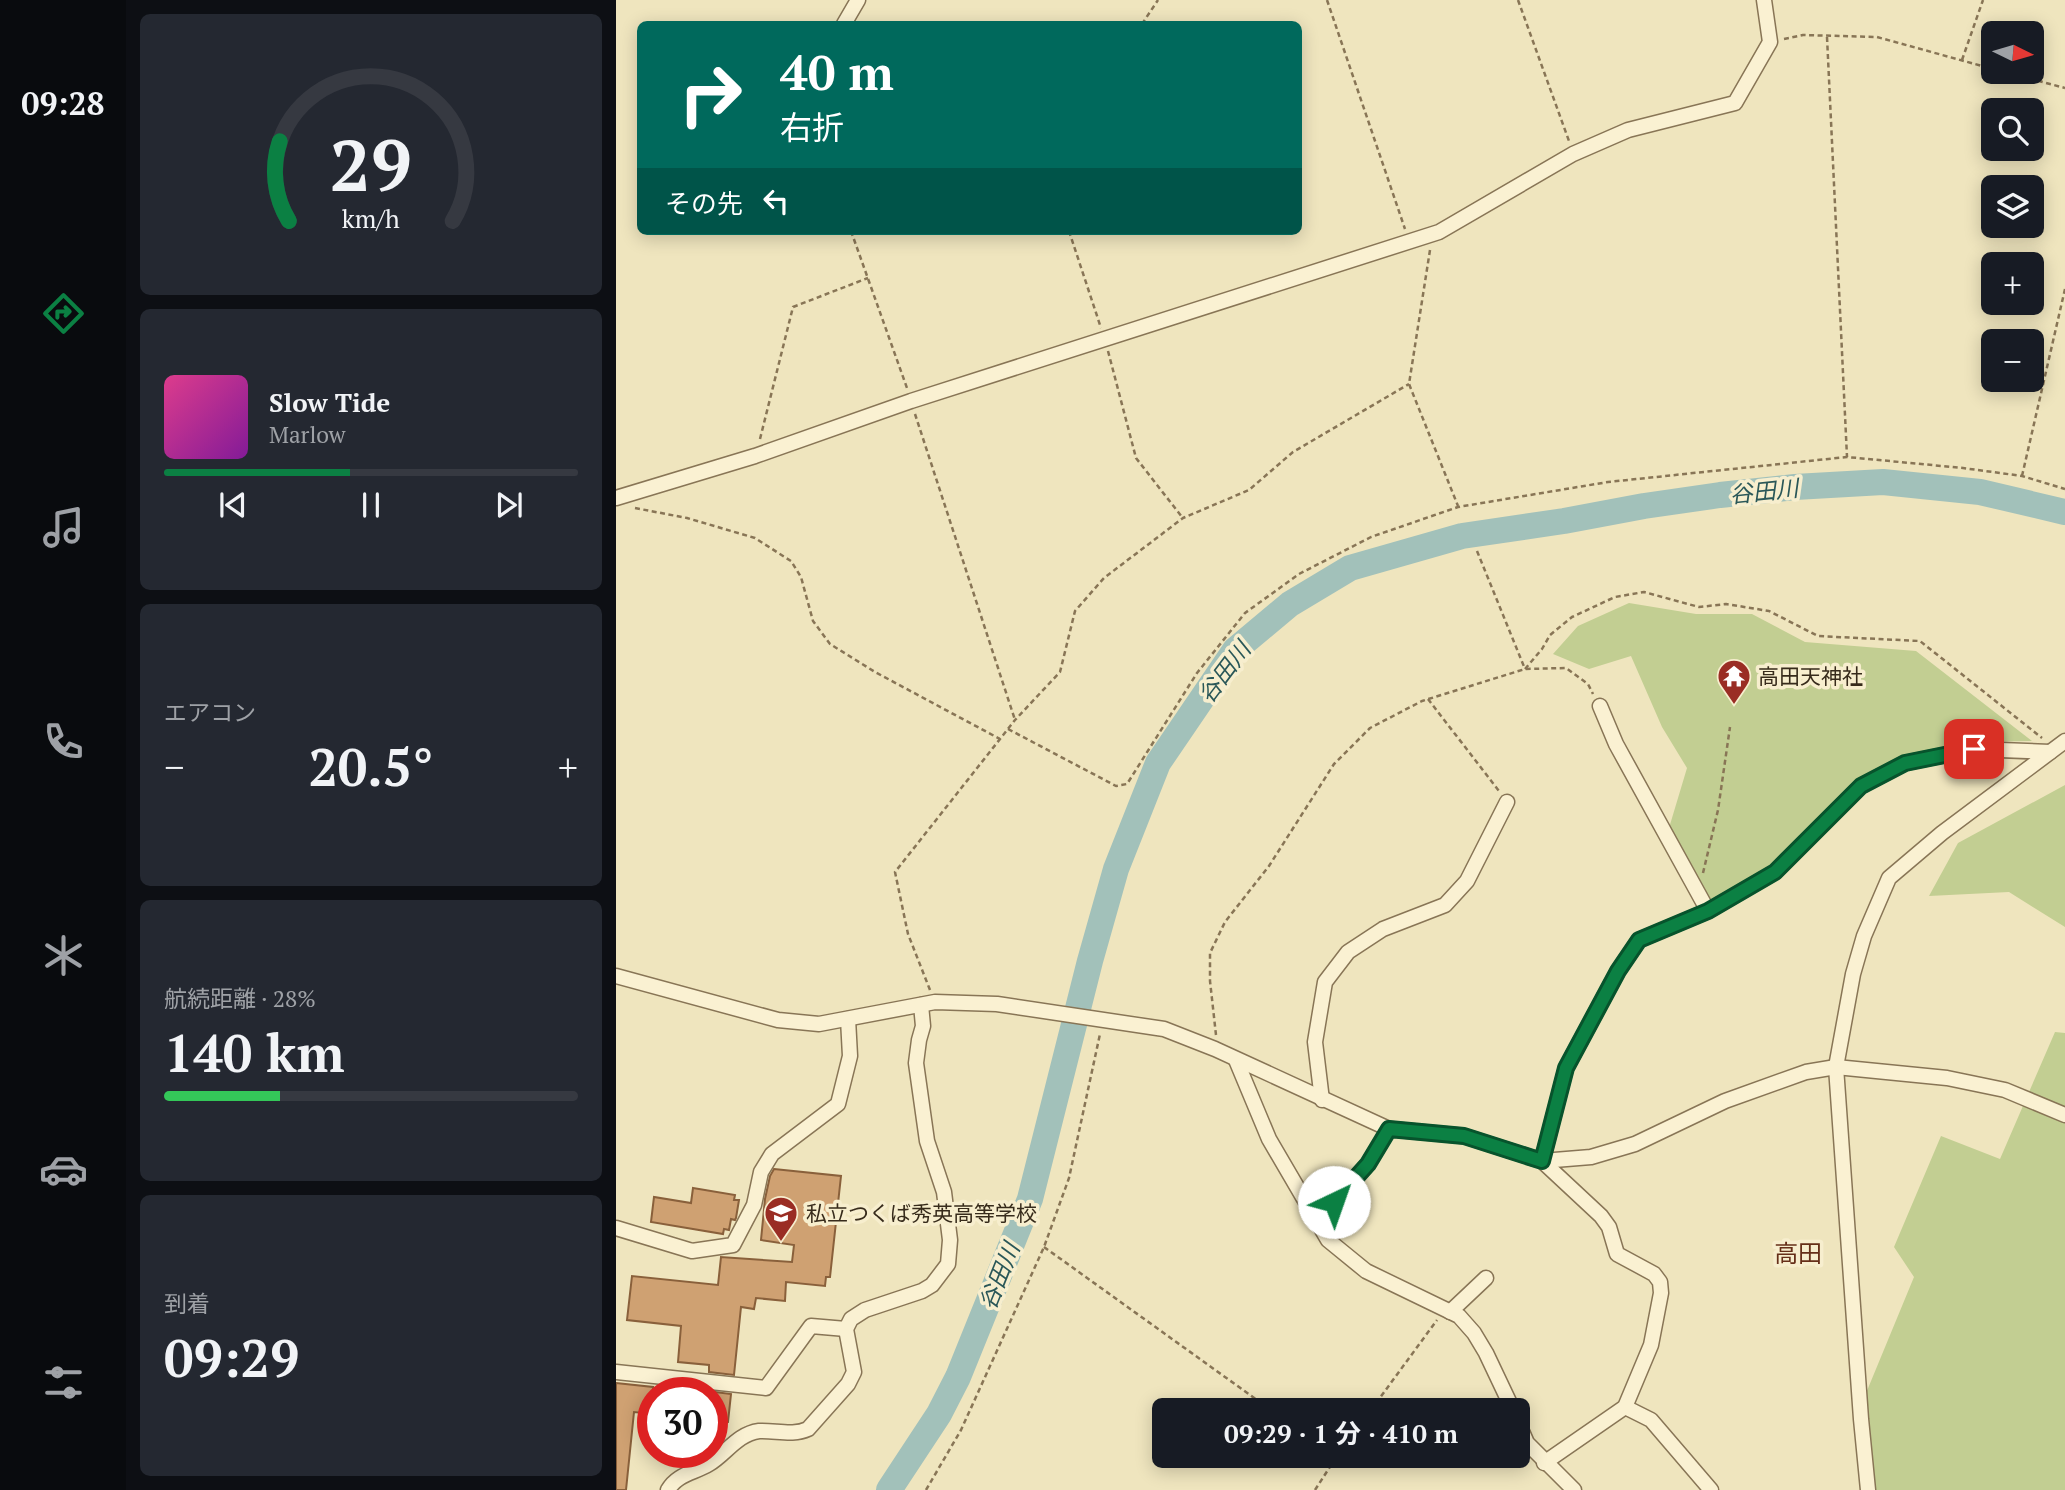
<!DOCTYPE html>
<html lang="ja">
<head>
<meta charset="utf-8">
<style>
	:root { --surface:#171b24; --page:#242831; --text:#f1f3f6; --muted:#9ea1a6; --line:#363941; --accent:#0b8043 }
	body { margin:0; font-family:"PT Serif","Noto Sans JP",serif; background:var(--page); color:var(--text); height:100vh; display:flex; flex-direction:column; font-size:26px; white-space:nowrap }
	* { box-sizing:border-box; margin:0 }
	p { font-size:23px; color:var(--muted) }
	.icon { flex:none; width:38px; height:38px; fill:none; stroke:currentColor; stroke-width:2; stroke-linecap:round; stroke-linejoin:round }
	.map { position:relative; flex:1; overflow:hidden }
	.panel { display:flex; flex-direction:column; gap:14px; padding:14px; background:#0d0f14; width:490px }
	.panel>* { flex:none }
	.top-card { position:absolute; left:21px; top:21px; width:665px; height:214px; border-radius:10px; box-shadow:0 4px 18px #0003; background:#00695c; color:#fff; overflow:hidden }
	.needle { width:46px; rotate:95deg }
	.fabs { position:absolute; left:1365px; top:21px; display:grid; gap:14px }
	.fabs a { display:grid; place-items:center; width:63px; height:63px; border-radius:10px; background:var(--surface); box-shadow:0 4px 18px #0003; font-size:35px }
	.speed { position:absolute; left:21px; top:1377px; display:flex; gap:14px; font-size:35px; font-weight:700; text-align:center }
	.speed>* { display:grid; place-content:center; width:91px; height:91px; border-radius:50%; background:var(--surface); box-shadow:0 4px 18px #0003; line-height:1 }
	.speed .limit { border:10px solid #d22; background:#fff; color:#111 }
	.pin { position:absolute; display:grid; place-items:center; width:60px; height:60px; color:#fff; margin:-30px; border-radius:14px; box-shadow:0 4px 10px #0006 }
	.me { position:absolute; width:77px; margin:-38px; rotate:42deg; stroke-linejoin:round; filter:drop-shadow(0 0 5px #0008) }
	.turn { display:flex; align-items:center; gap:24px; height:147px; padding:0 28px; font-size:32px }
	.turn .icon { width:91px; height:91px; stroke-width:2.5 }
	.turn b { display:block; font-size:49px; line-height:60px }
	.then { display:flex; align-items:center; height:66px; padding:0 28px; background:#0003; gap:14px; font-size:26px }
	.big { font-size:52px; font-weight:700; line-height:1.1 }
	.panel .widget { flex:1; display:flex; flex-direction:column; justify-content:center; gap:10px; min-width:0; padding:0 24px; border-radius:10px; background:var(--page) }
	.panel .dial { align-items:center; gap:0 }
	.dial svg { height:182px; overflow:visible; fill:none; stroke:var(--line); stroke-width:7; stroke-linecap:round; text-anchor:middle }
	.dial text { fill:var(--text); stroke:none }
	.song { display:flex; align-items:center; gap:21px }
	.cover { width:84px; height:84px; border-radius:10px; background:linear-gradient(135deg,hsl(330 70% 55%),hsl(290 70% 35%)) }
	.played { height:7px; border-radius:4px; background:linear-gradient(90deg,var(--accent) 45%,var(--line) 45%) }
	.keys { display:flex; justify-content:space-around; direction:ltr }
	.heat { display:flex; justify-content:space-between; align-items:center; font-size:38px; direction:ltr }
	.charge { height:10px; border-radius:5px; background:linear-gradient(90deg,#34c759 28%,var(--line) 0) }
	.trip { position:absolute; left:536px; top:1398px; width:378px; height:70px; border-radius:10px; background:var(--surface); box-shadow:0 4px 18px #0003; font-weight:700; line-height:70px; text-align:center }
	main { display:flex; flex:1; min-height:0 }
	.tab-bar { display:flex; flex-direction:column; width:126px; justify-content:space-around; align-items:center; background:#090b0e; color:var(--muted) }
	.tab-bar .icon { width:49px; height:49px }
	.tab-bar .current { color:var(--accent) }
	.tab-bar b { font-size:32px; color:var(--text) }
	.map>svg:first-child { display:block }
</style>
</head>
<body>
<main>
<nav class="tab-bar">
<b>09:28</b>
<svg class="icon current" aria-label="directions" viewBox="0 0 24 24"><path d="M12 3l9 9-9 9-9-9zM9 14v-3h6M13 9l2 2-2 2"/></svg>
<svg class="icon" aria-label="music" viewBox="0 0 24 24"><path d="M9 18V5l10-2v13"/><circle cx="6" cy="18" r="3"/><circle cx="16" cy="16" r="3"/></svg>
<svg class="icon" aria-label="phone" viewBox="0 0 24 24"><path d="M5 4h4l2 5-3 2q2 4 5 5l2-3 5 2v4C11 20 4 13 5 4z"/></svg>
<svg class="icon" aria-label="climate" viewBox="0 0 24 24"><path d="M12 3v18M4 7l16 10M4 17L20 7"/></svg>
<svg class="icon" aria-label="car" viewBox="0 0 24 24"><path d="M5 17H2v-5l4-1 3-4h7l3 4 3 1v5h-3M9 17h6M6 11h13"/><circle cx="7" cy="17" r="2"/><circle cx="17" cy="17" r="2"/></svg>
<svg class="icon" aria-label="filters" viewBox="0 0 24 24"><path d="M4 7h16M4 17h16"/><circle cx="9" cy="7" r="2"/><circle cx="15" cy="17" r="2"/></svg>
</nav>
<section class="panel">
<div class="widget dial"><svg viewBox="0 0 100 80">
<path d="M14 69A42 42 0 1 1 86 69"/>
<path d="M14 69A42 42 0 0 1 10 34" stroke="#0b8043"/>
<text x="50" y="56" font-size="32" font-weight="700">29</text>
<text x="50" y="72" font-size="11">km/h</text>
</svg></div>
<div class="widget">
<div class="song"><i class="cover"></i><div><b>Slow Tide</b><p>Marlow</p></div></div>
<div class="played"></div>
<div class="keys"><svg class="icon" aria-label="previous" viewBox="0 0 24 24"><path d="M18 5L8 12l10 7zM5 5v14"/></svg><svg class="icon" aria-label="pause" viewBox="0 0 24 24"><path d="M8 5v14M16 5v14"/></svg><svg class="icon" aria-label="next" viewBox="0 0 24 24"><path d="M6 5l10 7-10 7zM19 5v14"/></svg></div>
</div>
<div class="widget"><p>エアコン</p>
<div class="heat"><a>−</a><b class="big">20.5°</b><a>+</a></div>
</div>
<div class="widget"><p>航続距離 · 28%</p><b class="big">140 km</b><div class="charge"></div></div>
<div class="widget"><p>到着</p><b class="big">09:29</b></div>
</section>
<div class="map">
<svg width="1449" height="1490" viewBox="0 0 1449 1490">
	<rect width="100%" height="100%" fill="#efe5be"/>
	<g fill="#c2ce92">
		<polygon points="1013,603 1080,614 1136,614 1189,642 1300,651 1416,741 1356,742 1285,758 1240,781 1163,861 1127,883 1097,906 1053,828 1071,768 1046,727 1015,656 973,669 937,654 962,626"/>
		<polygon points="1449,785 1449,927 1393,892 1313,896 1342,843"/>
		<polygon points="1439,1032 1449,1033 1449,1490 1257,1490 1248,1398 1298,1277 1278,1247 1325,1136 1384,1159"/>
	</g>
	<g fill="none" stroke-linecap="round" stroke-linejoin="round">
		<polyline stroke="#a2c1ba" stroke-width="26" points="273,1490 323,1414 342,1377 414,1199 474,961 500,869 542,763 619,650 674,604 734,568 846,536 948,521 1028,506 1104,495 1179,487 1267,482 1364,492 1449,512"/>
	</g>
	<g fill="#cfa172" stroke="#89603b" stroke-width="2">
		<polygon points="158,1169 225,1176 214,1277 210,1277 209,1286 170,1282 169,1301 140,1298 138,1309 125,1307 118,1375 93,1372 93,1365 62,1362 65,1326 11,1320 16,1276 102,1285 105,1257 176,1262 178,1245 145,1240 149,1199 154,1176"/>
		<polygon points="77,1188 119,1195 118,1200 123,1200 120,1218 119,1220 115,1219 113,1230 108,1229 107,1234 35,1222 38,1197 75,1203"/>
		<polygon points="0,1383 37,1387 37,1414 18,1412 10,1490 0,1490"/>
		<polygon points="91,1391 115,1394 112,1422 96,1420 96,1393"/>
	</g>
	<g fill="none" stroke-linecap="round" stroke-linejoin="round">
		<defs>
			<g id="minor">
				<polyline points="228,24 242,0"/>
				<polyline points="0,498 139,456 295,401 823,232 957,154 1012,130 1119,103 1154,42 1148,0"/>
				<polyline points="984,706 1000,744 1092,911"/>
				<polyline points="0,976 162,1020 203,1024 319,1002 381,1004 548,1029 599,1049 773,1129 848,1136 926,1161 975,1157 1019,1144 1109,1101 1190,1072 1220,1067 1331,1078 1389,1090 1449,1115"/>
				<polyline points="620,1060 653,1139 712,1240 750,1271 843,1316 858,1333 870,1353 897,1410"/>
				<polyline points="706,1100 699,1042 709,982 732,952 767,929 829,905 851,881 891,802"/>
				<polyline points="926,1161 950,1068 1002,971 1023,940 1092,911 1159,872 1245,786 1289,763 1358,749 1434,752"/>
				<polyline points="926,1161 985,1216 993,1227 1001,1254 1038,1274 1044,1282 1045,1293 1035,1345 1009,1407 928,1463"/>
				<polyline points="700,1222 752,1164 773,1129"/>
				<polyline points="0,1228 76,1251 117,1245 138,1205 145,1172 156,1154 222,1104 234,1056 232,1019"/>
				<polyline points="834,1312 870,1278"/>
				<polyline points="0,1372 150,1388 195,1326 230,1329"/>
				<polyline points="1009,1407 1035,1420 1095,1490"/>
				<polyline points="901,1420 911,1443 958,1490"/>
				<path d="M52,1490C61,1474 78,1473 93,1464C110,1454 121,1434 143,1431C159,1430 177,1436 192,1429L232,1384L238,1372L230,1329L235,1319L249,1310L306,1291L316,1285L332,1264L334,1240L328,1192L311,1141L300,1063L303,1040L307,1026L305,1005"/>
				<polyline points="1252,1490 1245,1419 1220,1067 1237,974 1248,936 1273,878 1326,833 1449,741"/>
			</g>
		</defs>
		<use href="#minor" stroke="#887556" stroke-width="17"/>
		<g stroke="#887556" stroke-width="2.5" stroke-dasharray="5 3.5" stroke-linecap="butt">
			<polyline points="711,0 789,229"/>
			<polyline points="902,0 953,141"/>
			<polyline points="526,24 542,0"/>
			<polyline points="1211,37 1231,457"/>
			<polyline points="1168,39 1187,35 1261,37 1377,69"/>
			<polyline points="1346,60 1367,0"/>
			<polyline points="1389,72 1449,88"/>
			<polyline points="235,231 291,388"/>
			<polyline points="453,231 485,328"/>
			<polyline points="814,250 793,384 842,506"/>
			<polyline points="492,351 520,458 566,517"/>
			<polyline points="299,414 399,720"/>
			<polyline points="144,439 177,307 252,278"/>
			<polyline points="1406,476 1449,289"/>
			<polyline points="19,508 71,518 139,538 167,556 175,561 185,577 197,621 214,644 259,672 384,739"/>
			<polyline points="861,551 909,669"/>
			<polyline points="909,669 926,649 934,635 956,617 999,597 1028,592 1083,607 1110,604 1153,611 1202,636 1304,641 1426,738"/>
			<polyline points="812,699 883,791"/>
			<polyline points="392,729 500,786 511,784 581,673 629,613 683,574 755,537 842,507 992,482 1231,457 1347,468 1406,476 1449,489"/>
			<polyline points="1087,873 1102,810 1114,727"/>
			<polyline points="314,990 292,934 279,872 399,720 444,672 459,611 488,578 567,518 633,490 677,452 793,384"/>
			<polyline points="600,1035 594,981 594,953 609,922 653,866 718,764 754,728 806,701 909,669 950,668 972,684 977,694"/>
			<polyline points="428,1247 655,1410"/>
			<polyline points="755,1410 821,1320"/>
			<polyline points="310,1490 345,1430 428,1247 453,1178 484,1034"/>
			<polyline points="699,1490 721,1456"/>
		</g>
		<use href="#minor" stroke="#faf1d2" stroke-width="14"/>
	</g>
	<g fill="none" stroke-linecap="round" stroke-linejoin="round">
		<defs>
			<polyline id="route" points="718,1202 752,1164 773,1129 848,1136 926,1161 950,1068 1002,971 1023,940 1092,911 1159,872 1245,786 1289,763 1358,749"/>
		</defs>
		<use href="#route" stroke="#07532c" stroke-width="18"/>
		<use href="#route" stroke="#0b8043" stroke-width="12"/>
	</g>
	<defs>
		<symbol id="temple-pin" viewBox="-11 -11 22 30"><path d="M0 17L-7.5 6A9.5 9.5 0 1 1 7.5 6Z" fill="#9a2d24" stroke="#f7eece"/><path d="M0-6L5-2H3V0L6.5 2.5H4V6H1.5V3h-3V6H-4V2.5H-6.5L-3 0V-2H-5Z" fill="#fff"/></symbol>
		<symbol id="school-pin" viewBox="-11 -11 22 30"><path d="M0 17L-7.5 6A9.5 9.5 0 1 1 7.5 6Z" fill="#9a2d24" stroke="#f7eece"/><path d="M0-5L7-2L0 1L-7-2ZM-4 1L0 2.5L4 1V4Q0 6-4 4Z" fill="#fff"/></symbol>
	</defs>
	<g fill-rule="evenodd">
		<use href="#temple-pin" x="1099" y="657" width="38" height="52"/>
		<use href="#school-pin" x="146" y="1194" width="38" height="52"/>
	</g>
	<g text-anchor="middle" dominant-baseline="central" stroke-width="7" stroke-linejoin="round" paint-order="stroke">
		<g font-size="21" fill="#372b1b" stroke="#f7eece" text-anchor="start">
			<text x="1142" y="676">高田天神社</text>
			<text x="190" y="1213">私立つくば秀英高等学校</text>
		</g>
		<g font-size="23" font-style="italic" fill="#2a5758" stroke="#f7eece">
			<text transform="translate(1148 491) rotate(-6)">谷田川</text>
			<text transform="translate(608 672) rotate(-53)">谷田川</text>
			<text transform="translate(383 1276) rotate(-68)">谷田川</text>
		</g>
		<g font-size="24" fill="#662f19" stroke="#f7eece">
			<text x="1182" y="1253">高田</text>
		</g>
	</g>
</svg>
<div class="fabs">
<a><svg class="needle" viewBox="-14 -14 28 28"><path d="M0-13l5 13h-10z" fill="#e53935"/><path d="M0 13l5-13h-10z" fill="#9ea1a6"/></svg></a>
<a><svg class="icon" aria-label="search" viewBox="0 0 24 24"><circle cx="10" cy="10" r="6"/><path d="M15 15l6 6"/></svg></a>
<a><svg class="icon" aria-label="layers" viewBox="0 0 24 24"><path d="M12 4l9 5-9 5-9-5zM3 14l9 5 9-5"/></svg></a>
<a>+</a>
<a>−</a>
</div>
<div class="speed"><div class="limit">30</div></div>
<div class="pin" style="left:1358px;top:749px;background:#d93025"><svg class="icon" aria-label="arrive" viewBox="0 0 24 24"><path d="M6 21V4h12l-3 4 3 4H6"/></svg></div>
<svg class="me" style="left:718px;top:1202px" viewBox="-20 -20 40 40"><circle r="19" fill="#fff"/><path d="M0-13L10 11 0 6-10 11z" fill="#0b8043"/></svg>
<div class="trip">09:29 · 1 分 · 410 m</div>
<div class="top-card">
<div class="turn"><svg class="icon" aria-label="right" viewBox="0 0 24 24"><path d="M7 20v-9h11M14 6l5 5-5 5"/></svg><div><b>40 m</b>右折</div></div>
<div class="then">その先<svg class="icon" aria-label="left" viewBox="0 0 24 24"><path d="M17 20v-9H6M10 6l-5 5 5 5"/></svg></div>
</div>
</div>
</main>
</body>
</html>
